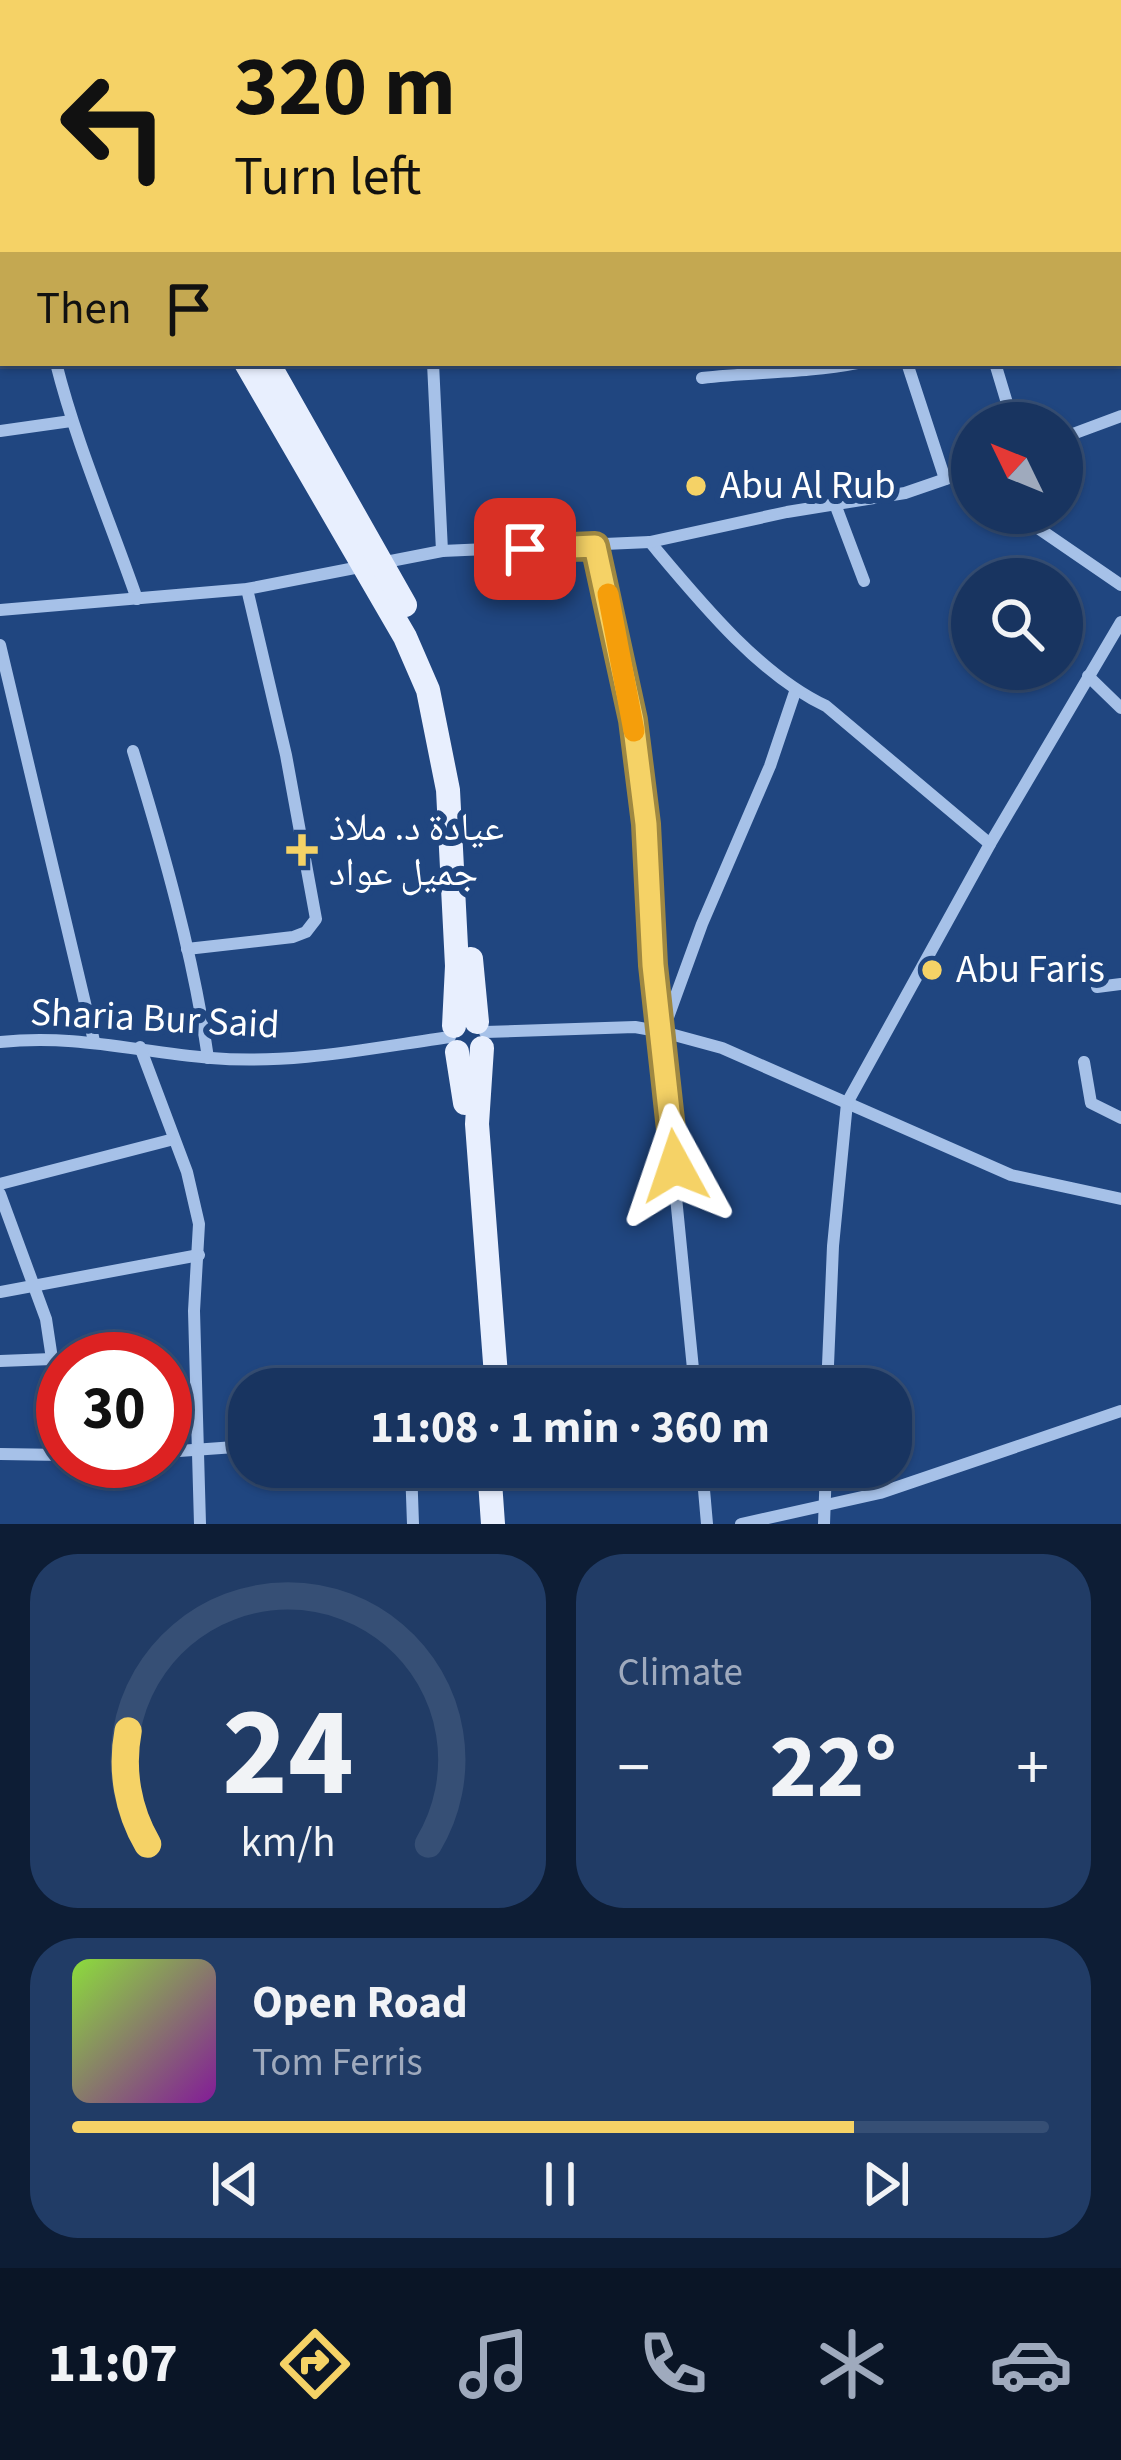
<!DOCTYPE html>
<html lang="en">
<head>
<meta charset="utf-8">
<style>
	:root { --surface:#183460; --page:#213c66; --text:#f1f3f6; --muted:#9faabd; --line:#364f75; --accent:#f5d266 }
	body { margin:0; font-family:"Source Sans 3","Noto Naskh Arabic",sans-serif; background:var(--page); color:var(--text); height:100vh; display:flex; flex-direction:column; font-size:45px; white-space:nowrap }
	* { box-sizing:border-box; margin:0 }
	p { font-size:39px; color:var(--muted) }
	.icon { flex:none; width:66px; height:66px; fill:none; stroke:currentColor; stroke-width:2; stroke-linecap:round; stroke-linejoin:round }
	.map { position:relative; height:1524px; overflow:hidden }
	.side { display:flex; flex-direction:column; gap:30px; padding:30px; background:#0d1d35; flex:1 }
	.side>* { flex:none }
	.banner { position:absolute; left:0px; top:0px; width:1122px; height:366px; box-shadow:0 3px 9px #0004,0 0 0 3px var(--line); background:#f5d266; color:#111; overflow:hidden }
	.needle { width:78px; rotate:313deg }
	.controls { position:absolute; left:951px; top:402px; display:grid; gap:24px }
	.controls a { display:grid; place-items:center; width:132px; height:132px; border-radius:50%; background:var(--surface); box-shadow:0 3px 9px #0004,0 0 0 3px var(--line); font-size:60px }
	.speed { position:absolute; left:36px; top:1332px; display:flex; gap:24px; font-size:60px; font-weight:700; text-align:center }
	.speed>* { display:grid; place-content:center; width:156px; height:156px; border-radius:50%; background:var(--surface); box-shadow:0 3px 9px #0004,0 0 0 3px var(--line); line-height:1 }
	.speed .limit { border:18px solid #d22; background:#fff; color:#111 }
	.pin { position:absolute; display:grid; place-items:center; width:102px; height:102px; color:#fff; margin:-51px; border-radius:24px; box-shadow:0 6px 18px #0006 }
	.me { position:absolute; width:132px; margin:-66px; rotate:355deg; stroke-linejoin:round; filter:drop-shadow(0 0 9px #0008) }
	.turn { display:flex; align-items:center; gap:42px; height:252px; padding:0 36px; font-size:54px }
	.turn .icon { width:156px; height:156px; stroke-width:2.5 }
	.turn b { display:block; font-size:84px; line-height:102px }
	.then { display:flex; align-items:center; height:114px; padding:0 36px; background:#0003; gap:24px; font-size:45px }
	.big { font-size:90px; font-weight:700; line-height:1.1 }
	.side .card { flex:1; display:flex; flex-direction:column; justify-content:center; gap:18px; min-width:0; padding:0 42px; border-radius:48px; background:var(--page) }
	.side .dial { align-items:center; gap:0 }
	.dial svg { height:312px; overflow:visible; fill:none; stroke:var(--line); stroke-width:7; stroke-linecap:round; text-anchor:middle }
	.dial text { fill:var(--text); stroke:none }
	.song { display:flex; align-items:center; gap:36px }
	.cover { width:144px; height:144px; border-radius:18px; background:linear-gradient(135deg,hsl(90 70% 55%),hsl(290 70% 35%)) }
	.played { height:12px; border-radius:6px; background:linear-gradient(90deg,var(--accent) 80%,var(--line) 80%) }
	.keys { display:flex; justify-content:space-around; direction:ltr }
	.heat { display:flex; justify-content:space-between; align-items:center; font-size:66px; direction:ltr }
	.side .tiles { flex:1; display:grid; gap:30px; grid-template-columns:1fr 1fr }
	.card:last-child { grid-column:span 2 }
	.trip { position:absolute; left:228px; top:1368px; width:684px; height:120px; border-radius:48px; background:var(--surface); box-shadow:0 3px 9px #0004,0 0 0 3px var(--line); font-weight:700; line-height:120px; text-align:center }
	.menu { display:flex; height:192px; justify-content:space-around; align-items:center; background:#0a1526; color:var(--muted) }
	.menu .icon { width:84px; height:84px }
	.menu .active { color:var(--accent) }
	.menu b { font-size:54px; color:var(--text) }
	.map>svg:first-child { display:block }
</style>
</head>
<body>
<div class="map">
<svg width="1121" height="1524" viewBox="0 0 1121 1524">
	<rect width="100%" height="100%" fill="#204680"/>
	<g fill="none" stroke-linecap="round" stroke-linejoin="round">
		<g stroke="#a6c1e8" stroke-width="12">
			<polyline points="360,0 362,3"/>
			<polyline points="479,0 480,3"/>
			<polyline points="767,3 768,0"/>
			<polyline points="935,3 941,0"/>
			<polyline points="0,102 3,107"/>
			<polyline points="0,238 3,236"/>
			<path d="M56,363C76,443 110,521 137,599"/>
			<polyline points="433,363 442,551"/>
			<polyline points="907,363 945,479"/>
			<polyline points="995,363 1013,423"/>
			<path d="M702,378C754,372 806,373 857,363"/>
			<polyline points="0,431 71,421"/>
			<polyline points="1062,438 1121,416"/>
			<polyline points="835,504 864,581"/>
			<polyline points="1016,513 1121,585"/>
			<path d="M650,542C697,598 759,675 826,706L990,844"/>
			<polyline points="595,546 633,720 647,824 653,965 695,1389"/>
			<polyline points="0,610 247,589 442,551 650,542 787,512 905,493 972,470"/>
			<polyline points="0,645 94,1041"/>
			<polyline points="1088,676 1121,708"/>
			<path d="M133,751C164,852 193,954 208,1058"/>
			<polyline points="187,949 293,937 306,932 316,919 286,755 247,589"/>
			<polyline points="1097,987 1121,984"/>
			<polyline points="663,1031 702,924 770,766 795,692"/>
			<polyline points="485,1032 635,1027 663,1032 722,1048 1011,1175 1121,1199"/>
			<path d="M0,1042C78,1034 136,1052 211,1058C290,1065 371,1048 450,1037"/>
			<polyline points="140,1047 187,1172 199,1224 194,1311 200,1524"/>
			<polyline points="1084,1062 1091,1103 1121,1118"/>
			<polyline points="0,1184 174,1139"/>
			<polyline points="0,1194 46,1319 63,1432"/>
			<polyline points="0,1292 199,1255"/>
			<polyline points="0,1361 52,1359"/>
			<polyline points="827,1389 833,1246 847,1103 990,844 1121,622"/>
			<polyline points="165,1452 249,1446"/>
			<polyline points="0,1454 63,1455"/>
			<polyline points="411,1467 413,1524"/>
			<polyline points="702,1467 707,1524"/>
			<polyline points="741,1524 880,1493 1121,1411"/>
			<polyline points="824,1524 826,1467"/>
		</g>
		<g stroke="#e8effe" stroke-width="24">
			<polyline points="46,0 48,3"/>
			<polyline points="246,363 405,637 428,690 448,790 457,966 454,1026"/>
			<polyline points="268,363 405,605"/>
			<polyline points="471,959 477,1022"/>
			<polyline points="482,1048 477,1124 497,1389"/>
			<polyline points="457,1052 465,1103"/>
			<polyline points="489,1467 493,1524"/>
		</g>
	</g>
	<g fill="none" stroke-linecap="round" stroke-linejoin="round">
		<defs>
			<polyline id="route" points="525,549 595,546 633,720 646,824 653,965 675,1166"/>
		</defs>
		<use href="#route" stroke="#9f8842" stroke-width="30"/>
		<use href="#route" stroke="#f5d266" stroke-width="21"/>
		<polyline stroke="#f59e0b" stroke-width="21" points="608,594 634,731"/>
	</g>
	<g fill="#f5d266" stroke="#204680" stroke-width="4.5">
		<circle cx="696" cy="486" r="12"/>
		<path d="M296 832h12v12h12v12h-12v12h-12v-12h-12v-12h12z"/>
		<circle cx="932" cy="970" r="12"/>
	</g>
	<g text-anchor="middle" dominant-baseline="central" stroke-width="12" stroke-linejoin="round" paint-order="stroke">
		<g font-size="39" fill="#fff" stroke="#204680" text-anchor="start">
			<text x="720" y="486">Abu Al Rub</text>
			<text x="329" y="828">عيادة د. ملاذ<tspan x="329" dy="45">جميل عواد</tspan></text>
			<text x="956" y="970">Abu Faris</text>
		</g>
		<g font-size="39" fill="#fff" stroke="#204680">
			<text transform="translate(155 1019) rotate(3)">Sharia Bur Said</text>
		</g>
	</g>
</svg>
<div class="controls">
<a><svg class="needle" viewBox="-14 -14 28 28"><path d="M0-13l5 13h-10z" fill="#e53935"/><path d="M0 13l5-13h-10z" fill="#9faabd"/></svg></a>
<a><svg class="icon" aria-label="search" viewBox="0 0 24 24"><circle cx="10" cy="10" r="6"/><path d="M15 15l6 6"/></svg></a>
</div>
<div class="speed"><div class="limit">30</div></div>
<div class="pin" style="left:525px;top:549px;background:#d93025"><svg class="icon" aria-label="arrive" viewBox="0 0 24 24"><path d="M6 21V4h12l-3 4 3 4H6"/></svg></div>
<svg class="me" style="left:675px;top:1166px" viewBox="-20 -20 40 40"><path d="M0-17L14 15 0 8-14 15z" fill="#f5d266" stroke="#fff" stroke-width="4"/></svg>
<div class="trip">11:08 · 1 min · 360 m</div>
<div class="banner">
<div class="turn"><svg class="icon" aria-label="left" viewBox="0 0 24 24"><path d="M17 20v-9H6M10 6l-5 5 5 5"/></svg><div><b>320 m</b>Turn left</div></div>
<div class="then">Then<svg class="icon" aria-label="arrive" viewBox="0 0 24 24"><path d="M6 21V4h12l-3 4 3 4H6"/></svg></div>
</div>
</div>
<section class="side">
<div class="tiles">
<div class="card dial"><svg viewBox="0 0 100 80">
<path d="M14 69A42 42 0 1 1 86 69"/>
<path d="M14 69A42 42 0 0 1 9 40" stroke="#f5d266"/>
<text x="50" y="56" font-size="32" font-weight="700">24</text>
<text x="50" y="72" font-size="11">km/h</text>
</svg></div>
<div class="card"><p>Climate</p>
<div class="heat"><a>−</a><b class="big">22°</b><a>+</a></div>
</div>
<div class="card">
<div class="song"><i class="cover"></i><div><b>Open Road</b><p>Tom Ferris</p></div></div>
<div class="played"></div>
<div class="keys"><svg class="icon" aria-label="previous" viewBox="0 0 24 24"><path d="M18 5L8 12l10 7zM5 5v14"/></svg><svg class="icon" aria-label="pause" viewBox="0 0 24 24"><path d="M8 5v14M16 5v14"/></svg><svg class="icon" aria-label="next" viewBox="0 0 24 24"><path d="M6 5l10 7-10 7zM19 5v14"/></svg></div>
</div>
</div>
</section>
<nav class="menu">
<b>11:07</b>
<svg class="icon active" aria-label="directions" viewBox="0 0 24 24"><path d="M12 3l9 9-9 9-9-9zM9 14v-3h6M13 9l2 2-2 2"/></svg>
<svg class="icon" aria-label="music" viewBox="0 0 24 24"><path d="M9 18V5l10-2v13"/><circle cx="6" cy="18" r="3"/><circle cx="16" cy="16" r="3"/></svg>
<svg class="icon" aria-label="phone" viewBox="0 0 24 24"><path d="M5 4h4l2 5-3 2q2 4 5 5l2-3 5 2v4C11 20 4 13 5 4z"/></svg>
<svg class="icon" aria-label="climate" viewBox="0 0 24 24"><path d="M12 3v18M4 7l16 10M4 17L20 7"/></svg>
<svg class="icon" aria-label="car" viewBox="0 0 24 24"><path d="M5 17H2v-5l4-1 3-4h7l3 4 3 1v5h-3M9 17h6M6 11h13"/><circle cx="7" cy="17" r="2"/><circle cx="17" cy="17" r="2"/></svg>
</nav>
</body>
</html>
